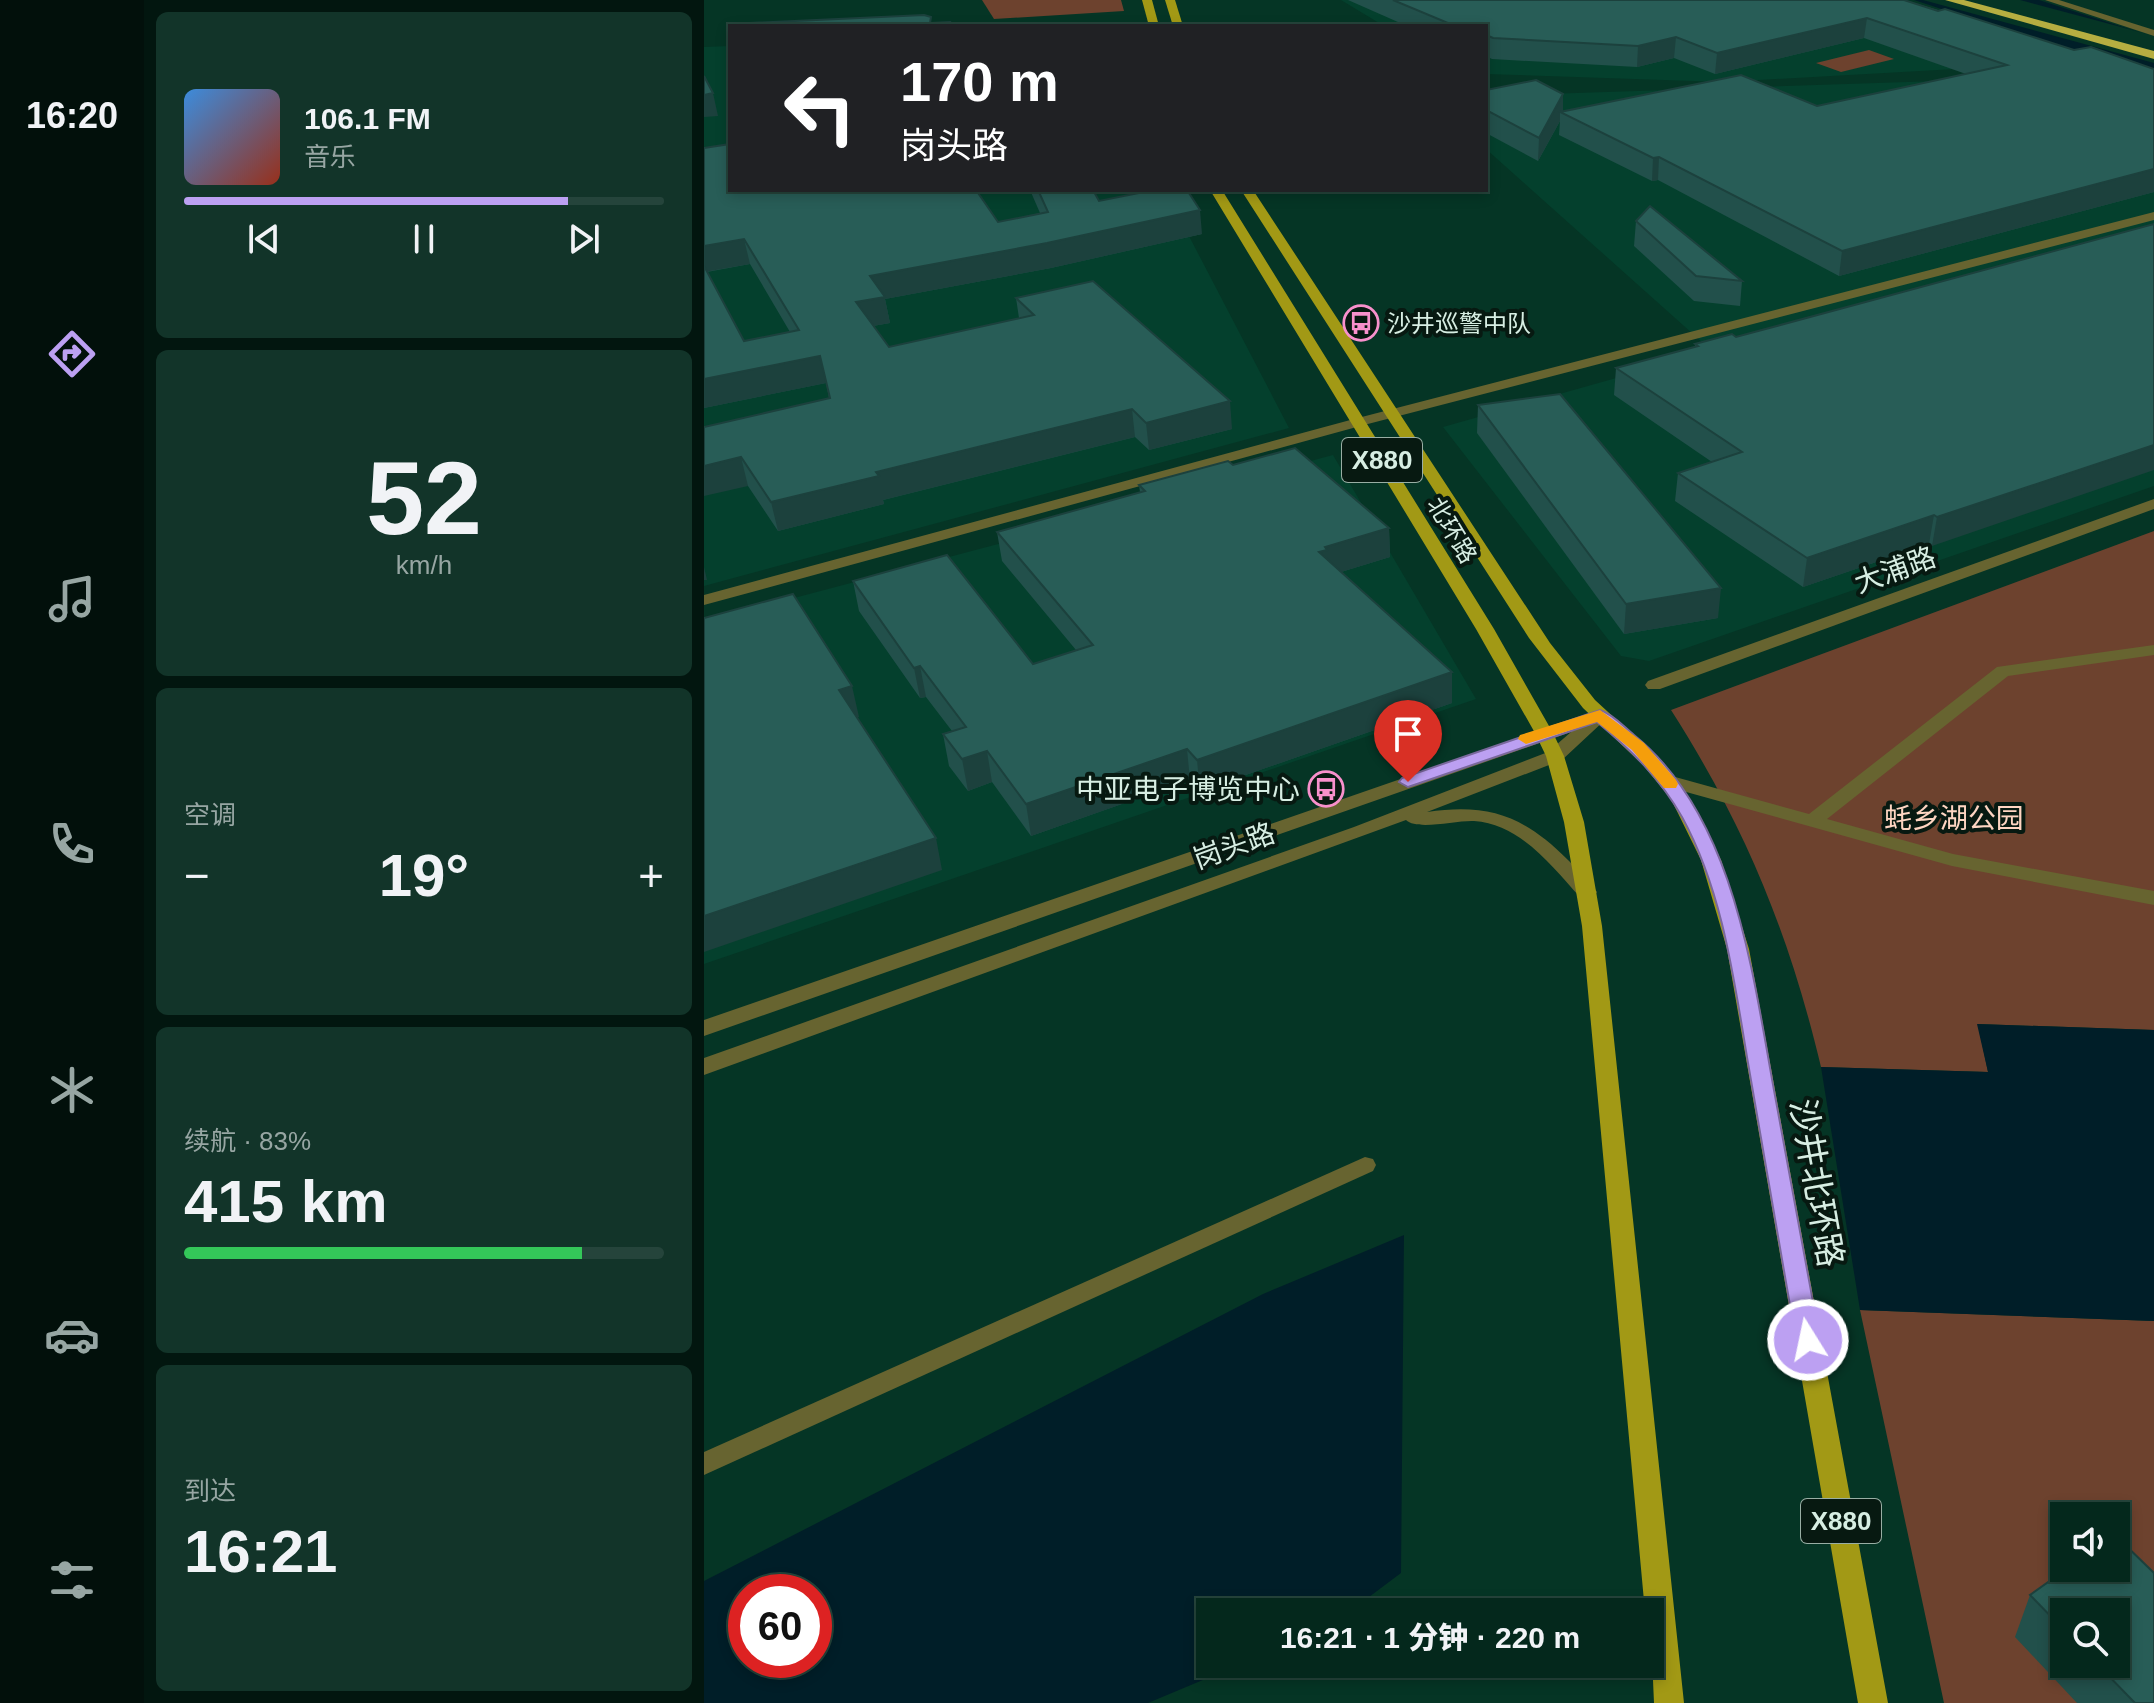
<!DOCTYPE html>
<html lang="zh">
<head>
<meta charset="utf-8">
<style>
	:root { --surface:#04281c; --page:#123429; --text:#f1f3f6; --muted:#97a6a3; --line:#25443b; --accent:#bca0f2 }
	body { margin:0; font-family:Arial,"Noto Sans SC",sans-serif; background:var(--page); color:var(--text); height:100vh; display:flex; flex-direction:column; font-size:30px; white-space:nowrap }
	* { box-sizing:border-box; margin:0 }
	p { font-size:26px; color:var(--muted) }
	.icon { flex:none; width:44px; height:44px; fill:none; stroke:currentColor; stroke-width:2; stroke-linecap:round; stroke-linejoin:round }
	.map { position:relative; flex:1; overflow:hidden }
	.drawer { display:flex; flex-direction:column; gap:12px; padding:12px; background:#02160f; width:560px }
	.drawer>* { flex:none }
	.hud { position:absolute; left:24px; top:24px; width:760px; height:168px; border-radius:0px; box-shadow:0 4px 12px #0003,0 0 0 2px var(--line); background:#202124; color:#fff; overflow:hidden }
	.fabs { position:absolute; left:1346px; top:1502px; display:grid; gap:16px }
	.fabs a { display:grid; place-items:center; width:80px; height:80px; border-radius:0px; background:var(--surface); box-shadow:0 4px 12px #0003,0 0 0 2px var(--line); font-size:40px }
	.speed { position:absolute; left:24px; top:1574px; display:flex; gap:16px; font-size:40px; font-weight:700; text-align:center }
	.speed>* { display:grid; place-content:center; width:104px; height:104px; border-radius:50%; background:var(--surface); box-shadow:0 4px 12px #0003,0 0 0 2px var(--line); line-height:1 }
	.speed .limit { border:12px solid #d22; background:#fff; color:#111 }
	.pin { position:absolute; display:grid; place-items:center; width:68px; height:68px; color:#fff; margin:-82px -34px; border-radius:50% 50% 50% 0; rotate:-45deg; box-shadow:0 0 8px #0007 }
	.pin .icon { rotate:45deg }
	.me { position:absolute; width:88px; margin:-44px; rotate:350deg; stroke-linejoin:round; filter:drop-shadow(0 0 6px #0008) }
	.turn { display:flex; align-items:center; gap:28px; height:168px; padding:0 40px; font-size:36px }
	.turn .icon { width:104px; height:104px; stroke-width:2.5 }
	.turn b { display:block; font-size:56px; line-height:68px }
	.big { font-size:60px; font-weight:800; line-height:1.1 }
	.drawer .tile { flex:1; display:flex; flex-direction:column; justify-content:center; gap:12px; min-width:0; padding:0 28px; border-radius:12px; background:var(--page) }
	.drawer .dial { align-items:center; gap:0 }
	.dial b { font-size:104px; line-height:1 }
	.song { display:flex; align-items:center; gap:24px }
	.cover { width:96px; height:96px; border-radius:12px; background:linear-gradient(135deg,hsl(210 70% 55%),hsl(10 70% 35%)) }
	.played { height:8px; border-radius:4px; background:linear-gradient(90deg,var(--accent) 80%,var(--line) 80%) }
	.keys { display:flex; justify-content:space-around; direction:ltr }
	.heat { display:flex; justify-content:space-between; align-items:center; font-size:44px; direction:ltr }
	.charge { height:12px; border-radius:6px; background:linear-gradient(90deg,#34c759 83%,var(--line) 0) }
	.trip { position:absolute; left:492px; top:1598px; width:468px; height:80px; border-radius:0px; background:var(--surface); box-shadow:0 4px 12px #0003,0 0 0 2px var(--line); font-weight:800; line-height:80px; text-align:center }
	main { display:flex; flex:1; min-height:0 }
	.tabs { display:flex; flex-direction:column; width:144px; justify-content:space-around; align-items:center; background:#02100b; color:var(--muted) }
	.tabs .icon { width:56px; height:56px }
	.tabs .current { color:var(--accent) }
	.tabs b { font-size:36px; color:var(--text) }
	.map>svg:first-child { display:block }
</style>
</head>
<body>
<main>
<nav class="tabs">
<b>16:20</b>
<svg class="icon current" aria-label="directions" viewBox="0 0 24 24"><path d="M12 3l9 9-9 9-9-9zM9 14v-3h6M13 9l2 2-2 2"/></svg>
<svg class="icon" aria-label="music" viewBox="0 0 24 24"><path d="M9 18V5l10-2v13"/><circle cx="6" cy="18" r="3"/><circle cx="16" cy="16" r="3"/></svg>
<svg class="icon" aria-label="phone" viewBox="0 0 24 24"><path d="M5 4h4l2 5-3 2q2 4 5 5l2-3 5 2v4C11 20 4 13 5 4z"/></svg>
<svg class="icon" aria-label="climate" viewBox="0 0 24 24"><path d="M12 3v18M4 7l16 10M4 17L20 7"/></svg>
<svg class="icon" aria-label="car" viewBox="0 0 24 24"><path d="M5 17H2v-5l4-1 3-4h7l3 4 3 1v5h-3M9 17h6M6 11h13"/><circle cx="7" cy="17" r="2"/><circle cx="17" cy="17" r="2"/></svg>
<svg class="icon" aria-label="filters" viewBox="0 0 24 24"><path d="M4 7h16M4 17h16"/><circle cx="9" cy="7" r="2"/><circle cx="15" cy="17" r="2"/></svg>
</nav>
<section class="drawer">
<div class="tile">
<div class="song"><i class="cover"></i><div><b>106.1 FM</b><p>音乐</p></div></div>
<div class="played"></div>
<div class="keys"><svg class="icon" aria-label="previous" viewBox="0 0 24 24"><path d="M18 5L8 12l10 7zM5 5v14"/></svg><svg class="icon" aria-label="pause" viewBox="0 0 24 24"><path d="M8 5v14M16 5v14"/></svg><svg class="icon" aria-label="next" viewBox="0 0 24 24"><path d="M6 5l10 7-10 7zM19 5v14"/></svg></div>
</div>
<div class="tile dial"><b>52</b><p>km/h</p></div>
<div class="tile"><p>空调</p>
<div class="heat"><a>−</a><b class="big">19°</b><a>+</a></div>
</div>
<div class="tile"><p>续航 · 83%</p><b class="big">415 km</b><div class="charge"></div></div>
<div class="tile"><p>到达</p><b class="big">16:21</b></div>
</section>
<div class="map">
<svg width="1450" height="1703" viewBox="0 0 1450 1703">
	<rect width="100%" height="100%" fill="#053525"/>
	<g fill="#04402d">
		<polygon points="637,0 1183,0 1287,67 1019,82 782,74 782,26 680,26"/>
		<polygon points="26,46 26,149 0,152 0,47"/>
		<polygon points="1265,80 1450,87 1450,486 945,661 917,656 739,427 1008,351 782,149 782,96"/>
		<polygon points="0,168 26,190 461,190 585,428 0,586"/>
		<polygon points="629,455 772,699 0,964 0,622"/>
	</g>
	<g fill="#6d422e" fill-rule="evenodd">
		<polygon points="278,0 417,0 420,11 290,19"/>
		<polygon points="1165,50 1190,59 1137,72 1112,63"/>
		<path d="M1450,531V1030L1274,1024L1284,1072L1117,1067C1085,933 1041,826 967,710Z"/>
		<path d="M1156,1310L1450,1321V1703H1240ZM1360,1516H1412V1568H1360ZM1360,1612H1412V1664H1360Z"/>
	</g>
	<g fill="#001e28" fill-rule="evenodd">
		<polygon points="1210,0 1335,0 1450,37 1450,79"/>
		<polygon points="1273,1024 1450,1030 1450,1321 1156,1310 1117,1067 1284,1072"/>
		<path d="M700,1235L697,1573L645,1612H506V1664H537L444,1703H0V1581L559,1294ZM110,1592V1660H42V1592Z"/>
	</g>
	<polygon fill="#053525" points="1219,0 1316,0 1417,27 1450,36 1450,63"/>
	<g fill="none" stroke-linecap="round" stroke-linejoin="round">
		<polygon fill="#676430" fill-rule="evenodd" points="661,1157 669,1159 672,1165 669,1171 0,1475 0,1452"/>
		<polygon fill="#676430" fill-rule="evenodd" points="1450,645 1450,655 1304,676 1123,819 1249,854 1450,891 1450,905 1248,866 957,785 954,781 964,775 1105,814 1293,667"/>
		<g fill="#676430" fill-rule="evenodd">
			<polygon points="1341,0 1355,0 1450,30 1450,36"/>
			<polygon points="1450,212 1450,220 660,425 0,605 0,595 650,419"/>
		</g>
		<g fill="#676430" fill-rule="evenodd">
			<polygon points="1450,499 1450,509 956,689 944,689 941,685 944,681"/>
			<path d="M896,710L905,715L902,719L858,760L723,812C785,803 820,816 864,860C874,870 885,880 893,892L890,897H876C847,865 816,824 770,821C753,820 713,831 702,820L0,1075V1058L650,827L844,752L867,732L0,1036V1020Z"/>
		</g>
		<g fill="#a29915" fill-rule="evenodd">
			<polygon points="438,0 448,0 455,26 445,26"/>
			<polygon points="461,0 471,0 479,26 469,26"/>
			<polygon points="506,190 518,190 790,629 849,733 860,756 880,822 898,926 980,1703 950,1703 946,1612 941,1612 878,926 860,822 842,756 831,733 772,629"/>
			<polygon points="537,190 549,190 846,643 891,700 953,757 985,798 1017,860 1045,949 1184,1703 1154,1703 1023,949 997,860 967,799 939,765 879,708 825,638"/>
		</g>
		<polygon fill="#b6ae41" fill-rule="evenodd" points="1241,0 1260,0 1450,51 1450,59"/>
	</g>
	<g fill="#22504b" fill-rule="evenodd">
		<polygon points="644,0 1200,0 1370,50 1450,69 1450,192 1135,276 954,180 948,181 855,135 856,121 834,161 782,133 782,90 859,94 859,112 1113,106 1262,74 1160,38 1011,74 970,58 933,67 788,59 782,56 782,26 703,26"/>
		<path d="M0,148L294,222L336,213L326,190H389L395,201L498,234L347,268L181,299L186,323L169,326L185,347L315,318L312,298L528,429L445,450L431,437L179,500L180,504L74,531L44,486L0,427L125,398L122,383L0,408ZM46,264L86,332L40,341L3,272Z"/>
		<polygon points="932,221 1038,281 1036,306 990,301 930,246"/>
		<polygon points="1450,224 1228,546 1225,544 1099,587 971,501 974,473 1008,462 910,395 912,368 991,347 991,344 1032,337"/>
		<polygon points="774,405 1014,618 920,634 773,433"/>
		<polygon points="529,465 685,528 686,557 637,572 748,672 748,703 496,791 486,780 327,836 288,782 264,791 245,766 239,734 248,731 222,697 216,698 155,611 149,581 329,664 372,650 298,561 293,532 436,492 435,485"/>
		<path d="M1412,1536L1450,1573V1703H1373L1311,1637L1326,1595L1364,1568H1412ZM1360,1612H1412V1664H1360Z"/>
	</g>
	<g fill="#1c413d">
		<polygon points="1163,18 1160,38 1011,74 1013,53"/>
		<polygon points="972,37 970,58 933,67 934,46"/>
		<polygon points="9,93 14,116 0,117 0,95"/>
		<polygon points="859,94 859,113 856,112 856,121 834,161 835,138"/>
		<polygon points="955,157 954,180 948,181 949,158"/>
		<polygon points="1450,169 1450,192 1135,276 1138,251"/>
		<polygon points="496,210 498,234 347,268 181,299 186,323 157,328 152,302 166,276"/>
		<polygon points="40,239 46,264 0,272 0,246"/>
		<polygon points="116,356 122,383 0,408 0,379"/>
		<polygon points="526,401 528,429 445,450 442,423"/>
		<polygon points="428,409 431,437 179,500 180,504 74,531 67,502 172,472"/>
		<polygon points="1450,445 1450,470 1228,546 1233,517"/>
		<polygon points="37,457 44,486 0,496 0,466"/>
		<polygon points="1230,515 1225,544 1099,587 1103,558"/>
		<polygon points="685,528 686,557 624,576 615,552 621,547"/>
		<polygon points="0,567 3,580 0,580"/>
		<polygon points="1017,588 1014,618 920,634 922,604"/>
		<polygon points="216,666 222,697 216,698 210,668"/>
		<polygon points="748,672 748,703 496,791 493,760"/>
		<polygon points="148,686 155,717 142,721 135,690"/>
		<polygon points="483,749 486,780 327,836 322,804"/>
		<polygon points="283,751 288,782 264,791 258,759"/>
		<polygon points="232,838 238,870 0,952 0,916"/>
	</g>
	<g fill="#285d57" stroke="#1c413d" stroke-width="2">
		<polygon points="689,0 1200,0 1234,11 1241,9 1370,50 1387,47 1450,69 1450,169 1138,251 955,157 949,158 856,112 1037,75 1113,106 1303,65 1163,18 1013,53 972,37 934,46 789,38 782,35 782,26 751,26"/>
		<polygon points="220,15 227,17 226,23 246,22 245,26 46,26 46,23"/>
		<polygon points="0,76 9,93 0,95"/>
		<polygon points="832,80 859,94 835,138 782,110 782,90"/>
		<polygon points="26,144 26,190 272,190 294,222 344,212 334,190 389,190 395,201 450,190 483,190 496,210 343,243 166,276 181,297 152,302 185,347 330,315 312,298 389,281 526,401 442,423 428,409 172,472 175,476 67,502 37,457 0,466 0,427 126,398 116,356 0,379 0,266 40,341 95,330 40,239 0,246 0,148"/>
		<polygon points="946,206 1038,281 992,276 932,221"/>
		<polygon points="1450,224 1450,445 1233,517 1230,515 1103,558 974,473 1038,452 912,368 994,346 991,344 1028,334 1032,337"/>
		<polygon points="856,394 1017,588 922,604 774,405"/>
		<polygon points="591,448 685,528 621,547 623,550 615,552 748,672 493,760 483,749 322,804 283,751 258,759 239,734 262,727 216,666 210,668 149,581 243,555 329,664 389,645 293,532 441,491 435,485 524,461 529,465"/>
		<polygon points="89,594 148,686 135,690 232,838 0,916 0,618"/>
		<polygon points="1412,1536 1450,1573 1450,1703 1431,1703 1393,1664 1412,1664 1412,1612 1360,1612 1360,1630 1326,1595 1364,1568 1412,1568"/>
	</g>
	<path fill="#bca0f2" stroke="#7a689d" stroke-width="2" d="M896,710C909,714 920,727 930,735C1033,818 1049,979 1072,1101C1086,1180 1101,1260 1116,1340L1112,1347L1104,1349L1096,1347L1092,1340C1076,1247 1060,1155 1044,1063C1030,980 1019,892 978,817C956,778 927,750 893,722L710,785L704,787L695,782L698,778Z"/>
	<polygon fill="#f59e0b" points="896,710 940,743 972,780 974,784 972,788 960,788 928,750 893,722 822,744 814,739 816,735"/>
	<defs>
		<symbol id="bus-ring" viewBox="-11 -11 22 22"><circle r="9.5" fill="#071911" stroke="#f890cc" stroke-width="1.5"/><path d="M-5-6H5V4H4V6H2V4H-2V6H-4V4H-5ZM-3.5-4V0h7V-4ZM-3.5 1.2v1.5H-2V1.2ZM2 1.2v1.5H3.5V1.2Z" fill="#f890cc"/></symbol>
	</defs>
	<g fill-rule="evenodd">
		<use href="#bus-ring" x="637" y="303" width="40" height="40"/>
		<use href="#bus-ring" x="602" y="769" width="40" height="40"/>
	</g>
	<g text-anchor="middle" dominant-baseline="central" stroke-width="8" stroke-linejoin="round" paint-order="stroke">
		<g font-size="24" fill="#d7eee3" stroke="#071911" text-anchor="start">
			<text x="683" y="323">沙井巡警中队</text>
		</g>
		<g font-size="24" fill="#d7eee3" stroke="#071911">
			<text transform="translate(748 530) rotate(59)">北环路</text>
		</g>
		<g fill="#071911" stroke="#99aea4" stroke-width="2">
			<rect x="638" y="438" width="80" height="44" rx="6"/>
			<rect x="1097" y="1499" width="80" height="44" rx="6"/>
		</g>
		<g font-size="26" font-weight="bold" fill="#d7eee3">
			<text x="678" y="460">X880</text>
			<text x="1137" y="1521">X880</text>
		</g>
		<g font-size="28" fill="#d7eee3" stroke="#071911">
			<text transform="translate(1191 570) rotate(-20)">大浦路</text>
			<text transform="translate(530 846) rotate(-20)">岗头路</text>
		</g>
		<g font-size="28" fill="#d7eee3" stroke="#071911" text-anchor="end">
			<text x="596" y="789">中亚电子博览中心</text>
		</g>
		<g font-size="28" fill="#fed5c2" stroke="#071911">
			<text x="1250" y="818">蚝乡湖公园</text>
		</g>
		<g font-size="34" fill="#d7eee3" stroke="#071911">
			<text transform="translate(1113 1183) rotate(80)">沙井北环路</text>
		</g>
	</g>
</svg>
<div class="fabs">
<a><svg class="icon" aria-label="sound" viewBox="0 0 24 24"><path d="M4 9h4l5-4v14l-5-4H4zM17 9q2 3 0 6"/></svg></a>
<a><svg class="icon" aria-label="search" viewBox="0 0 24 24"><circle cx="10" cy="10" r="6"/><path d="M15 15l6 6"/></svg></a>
</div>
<div class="speed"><div class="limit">60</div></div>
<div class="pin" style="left:704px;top:782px;background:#d93025"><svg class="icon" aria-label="arrive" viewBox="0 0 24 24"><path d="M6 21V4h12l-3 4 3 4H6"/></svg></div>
<svg class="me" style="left:1104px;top:1340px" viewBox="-20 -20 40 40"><circle r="17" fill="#bca0f2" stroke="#fff" stroke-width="3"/><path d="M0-11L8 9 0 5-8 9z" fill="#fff"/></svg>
<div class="trip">16:21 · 1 分钟 · 220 m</div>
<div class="hud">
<div class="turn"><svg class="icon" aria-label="left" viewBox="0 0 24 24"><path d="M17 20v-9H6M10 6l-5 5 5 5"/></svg><div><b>170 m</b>岗头路</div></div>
</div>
</div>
</main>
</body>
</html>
